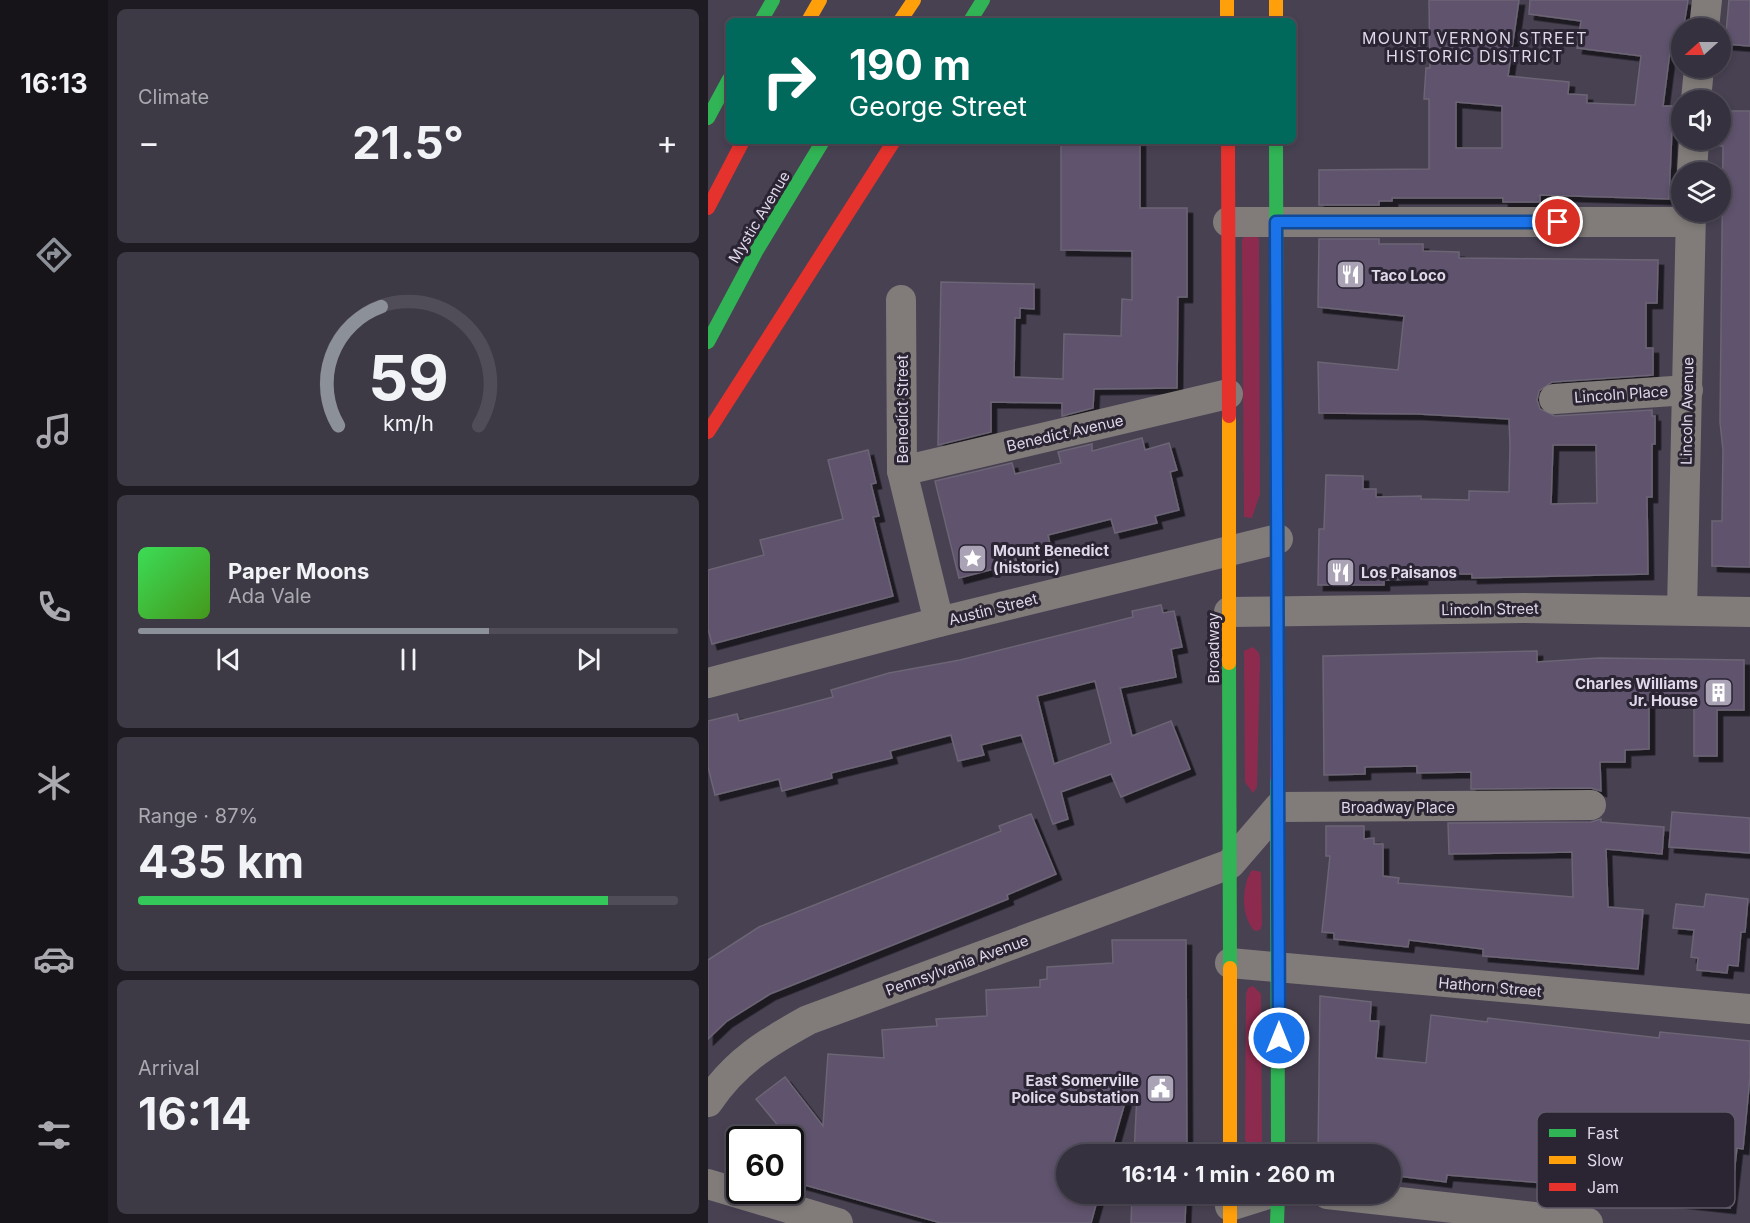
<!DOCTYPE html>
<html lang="en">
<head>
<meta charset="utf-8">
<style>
	:root { --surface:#36313e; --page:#3d3945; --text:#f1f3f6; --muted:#aaa9b0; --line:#504c58; --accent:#8c9099 }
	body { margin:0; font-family:Inter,sans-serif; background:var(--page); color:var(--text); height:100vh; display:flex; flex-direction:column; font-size:22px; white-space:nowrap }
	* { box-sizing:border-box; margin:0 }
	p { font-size:20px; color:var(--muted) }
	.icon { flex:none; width:33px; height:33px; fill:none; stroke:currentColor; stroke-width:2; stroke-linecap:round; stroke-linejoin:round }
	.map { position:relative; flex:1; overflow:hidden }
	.details { display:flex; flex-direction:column; gap:9px; padding:9px; background:#1e1b22; width:600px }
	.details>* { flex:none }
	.top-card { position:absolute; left:18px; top:18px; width:570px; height:126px; border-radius:9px; box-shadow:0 3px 9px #0003,0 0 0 2px var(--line); background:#00695c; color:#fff; overflow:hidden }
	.needle { width:39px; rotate:249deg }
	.controls { position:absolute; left:963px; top:18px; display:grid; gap:12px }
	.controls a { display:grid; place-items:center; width:60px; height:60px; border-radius:50%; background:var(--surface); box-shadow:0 3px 9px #0003,0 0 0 2px var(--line); font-size:30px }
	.speed { position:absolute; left:18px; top:1126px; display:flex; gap:12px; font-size:30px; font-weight:700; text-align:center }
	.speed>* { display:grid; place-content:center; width:78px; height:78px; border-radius:50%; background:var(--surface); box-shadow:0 3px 9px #0003,0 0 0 2px var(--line); line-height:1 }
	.speed .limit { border:3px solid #111; border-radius:9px; background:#fff; color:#111 }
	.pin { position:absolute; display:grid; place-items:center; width:51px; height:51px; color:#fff; margin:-26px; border:3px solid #fff; border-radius:50%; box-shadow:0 2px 6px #0007 }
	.me { position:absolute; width:66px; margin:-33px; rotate:0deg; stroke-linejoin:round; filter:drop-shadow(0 0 4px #0008) }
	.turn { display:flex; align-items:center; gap:21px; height:126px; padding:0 24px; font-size:27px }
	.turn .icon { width:78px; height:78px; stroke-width:2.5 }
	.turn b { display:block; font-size:42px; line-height:51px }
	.big { font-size:45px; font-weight:700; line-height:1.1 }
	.details .widget { flex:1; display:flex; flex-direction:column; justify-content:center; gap:9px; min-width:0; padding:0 21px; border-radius:9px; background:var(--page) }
	.details .dial { align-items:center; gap:0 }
	.dial svg { height:156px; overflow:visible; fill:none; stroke:var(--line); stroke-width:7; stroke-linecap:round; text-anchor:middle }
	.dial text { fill:var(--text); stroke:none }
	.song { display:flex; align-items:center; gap:18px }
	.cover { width:72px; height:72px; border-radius:9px; background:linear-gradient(135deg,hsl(130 70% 55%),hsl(100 70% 35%)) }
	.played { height:6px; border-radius:3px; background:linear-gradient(90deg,var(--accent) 65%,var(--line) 65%) }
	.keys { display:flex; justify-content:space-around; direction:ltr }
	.heat { display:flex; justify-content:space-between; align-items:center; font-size:33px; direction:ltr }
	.charge { height:9px; border-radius:4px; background:linear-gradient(90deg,#34c759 87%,var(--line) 0) }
	.trip { position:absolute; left:348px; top:1144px; width:345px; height:60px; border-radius:30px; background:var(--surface); box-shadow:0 3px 9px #0003,0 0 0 2px var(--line); font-weight:700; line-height:60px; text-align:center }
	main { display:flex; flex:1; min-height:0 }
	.tabs { display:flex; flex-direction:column; width:108px; justify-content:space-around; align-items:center; background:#161419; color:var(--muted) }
	.tabs .icon { width:42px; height:42px }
	.tabs .current { color:var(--accent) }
	.tabs b { font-size:27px; color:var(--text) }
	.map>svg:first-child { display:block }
</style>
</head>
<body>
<main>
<nav class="tabs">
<b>16:13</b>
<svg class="icon current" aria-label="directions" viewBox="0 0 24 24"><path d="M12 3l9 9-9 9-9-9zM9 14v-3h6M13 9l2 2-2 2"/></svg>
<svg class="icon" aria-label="music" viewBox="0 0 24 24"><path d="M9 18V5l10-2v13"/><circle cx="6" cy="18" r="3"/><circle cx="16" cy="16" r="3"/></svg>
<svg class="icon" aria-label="phone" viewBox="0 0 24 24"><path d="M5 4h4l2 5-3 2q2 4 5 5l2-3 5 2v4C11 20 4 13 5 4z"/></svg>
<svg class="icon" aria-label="climate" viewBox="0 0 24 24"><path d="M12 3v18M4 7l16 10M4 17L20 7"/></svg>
<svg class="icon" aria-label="car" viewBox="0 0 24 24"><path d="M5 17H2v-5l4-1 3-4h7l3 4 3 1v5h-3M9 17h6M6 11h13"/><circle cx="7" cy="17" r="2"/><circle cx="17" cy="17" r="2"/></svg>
<svg class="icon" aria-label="filters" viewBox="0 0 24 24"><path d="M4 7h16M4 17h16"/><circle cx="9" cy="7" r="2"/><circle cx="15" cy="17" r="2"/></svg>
</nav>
<section class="details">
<div class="widget"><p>Climate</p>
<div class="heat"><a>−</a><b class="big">21.5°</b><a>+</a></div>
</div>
<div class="widget dial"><svg viewBox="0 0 100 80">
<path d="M14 69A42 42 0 1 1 86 69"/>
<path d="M14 69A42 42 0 0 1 36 8" stroke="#8c9099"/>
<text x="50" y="56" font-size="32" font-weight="700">59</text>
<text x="50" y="72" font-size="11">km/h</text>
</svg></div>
<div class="widget">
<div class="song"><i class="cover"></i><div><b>Paper Moons</b><p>Ada Vale</p></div></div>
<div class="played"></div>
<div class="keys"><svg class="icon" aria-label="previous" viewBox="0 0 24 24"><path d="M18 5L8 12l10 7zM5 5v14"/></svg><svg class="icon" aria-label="pause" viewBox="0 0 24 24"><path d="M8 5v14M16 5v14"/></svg><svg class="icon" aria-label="next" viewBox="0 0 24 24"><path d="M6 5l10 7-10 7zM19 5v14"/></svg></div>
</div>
<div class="widget"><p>Range · 87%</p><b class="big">435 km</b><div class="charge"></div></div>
<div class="widget"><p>Arrival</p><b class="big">16:14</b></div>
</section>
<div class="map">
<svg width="1042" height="1223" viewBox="0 0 1042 1223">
	<defs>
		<filter id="shadow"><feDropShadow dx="5.5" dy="5.5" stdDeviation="0" flood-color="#0009"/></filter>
	</defs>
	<rect width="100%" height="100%" fill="#484152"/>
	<g fill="#8d2b4f">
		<polygon points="537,235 548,235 551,239 552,494 544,518 536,517 534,240"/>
		<polygon points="545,647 551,653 552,660 549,787 545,793 537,782 536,651"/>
		<path d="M544,870L553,872L554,925L552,930L547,931C533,919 533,885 544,870Z"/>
		<polygon points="545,986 553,994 554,1142 550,1148 543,1149 537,1140 538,994 540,988"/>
	</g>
	<g fill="#5f526d" stroke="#6c6574" stroke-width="1.5" fill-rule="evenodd" filter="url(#shadow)">
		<path d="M721,0H811L800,76L861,82L860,94L879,95V103L927,105L933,56L869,48L873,21L821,14L822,0H980L974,37L964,36L955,106H965L961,199L832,195V202H795V198H684V201H671V205H611V170L721,169V99H716L718,68H722ZM748,102L794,106V148H748Z"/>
		<polygon points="1021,0 1042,0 1042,46 1017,44"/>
		<polygon points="1012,111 1042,111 1042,567 1004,566 1004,521 1014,521 1015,450 1012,422 1015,146 1012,146"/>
		<polygon points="353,141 432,141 432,208 479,208 479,297 470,297 469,388 386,389 385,408 354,416 354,403 283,402 283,432 230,445 233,282 326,284 326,309 312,308 312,318 307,318 306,377 355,379 356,334 413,336 414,299 424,300 424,251 353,250"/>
		<path d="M611,239H671V244H715V251L751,252V258L950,260L949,303H938V348H945V375L844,382L831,391L829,400L832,409L847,416L944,410V416H947V444H944V497H939L940,574L764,578V574H714V579L676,580V585H610L611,529H616L618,475L655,476V489H668V497L713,496V499L761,500V491L801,492L802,445L801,419L710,414L611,413L610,362L690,370L696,316L610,307ZM845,445H888L889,503L843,504Z"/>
		<polygon points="434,438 437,450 461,443 469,470 462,472 471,510 447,516 449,523 407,533 403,519 340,535 342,544 306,553 309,563 251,578 227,481 304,463 307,474 353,463 350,452 384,444 384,451"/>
		<polygon points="160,450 168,483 163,484 171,516 165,517 185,596 4,644 0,629 0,570 56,555 52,540 135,519 120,460"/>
		<path d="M453,605L455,613L466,611L474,647L463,649L468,677L412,688L424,736L463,721L482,769L413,797L403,774L353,792L360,819L345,824L313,735L273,745L276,755L250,761L243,735L182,751L184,758L123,773L124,778L74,791L71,779L7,795L0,767V721L29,714L31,721L79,709L125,697L123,690L181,673L252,660L425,617L424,611ZM387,681L403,743L346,764L329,696Z"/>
		<polygon points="829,651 829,662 891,658 1036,660 1036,710 1009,710 1009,756 986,756 986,702 941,702 941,749 917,750 917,762 892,762 893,791 883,788 763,789 763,772 709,773 709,766 657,767 657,774 616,775 615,656"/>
		<polygon points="964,812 1042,818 1042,853 961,847"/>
		<polygon points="323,814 348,874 299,895 300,899 62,994 19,1021 0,1039 0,960 51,927 293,831 291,826"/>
		<polygon points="893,819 893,822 956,827 954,854 898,849 900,907 935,910 930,969 775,956 775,949 701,940 700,947 626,939 626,933 614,932 622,856 618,856 618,826 656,826 656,839 666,838 666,844 675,844 675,876 691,878 690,883 865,897 864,852 741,854 740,823 883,822"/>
		<polygon points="998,894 1040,899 1037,932 1033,932 1030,966 1020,965 1019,973 989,970 990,958 983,957 986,930 965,928 968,904 996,907"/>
		<polygon points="404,940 478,940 479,1155 426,1155 429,1094 420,1092 402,1155 358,1155 358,1194 391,1194 383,1223 233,1223 82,1181 82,1140 48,1099 77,1077 115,1126 120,1054 176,1058 174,1030 229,1026 228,1019 279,1016 278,990 332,987 332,980 339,979 339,967 405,963"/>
		<polygon points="612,996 663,1002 662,1021 671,1021 668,1058 718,1063 723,1015 779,1022 780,1018 951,1038 952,1032 1042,1041 1042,1077 1035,1149 1029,1148 1022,1208 950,1200 956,1141 913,1137 908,1189 739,1175 738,1182 682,1175 682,1155 610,1155"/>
		<polygon points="424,1194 478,1194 477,1223 423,1223"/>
	</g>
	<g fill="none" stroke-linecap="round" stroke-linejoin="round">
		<g stroke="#817c7a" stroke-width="30">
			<polyline points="996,28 999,0"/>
			<polyline points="988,100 991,68"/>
			<polyline points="984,172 986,140"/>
			<polyline points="520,222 982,222"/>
			<polyline points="193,300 194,471 231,622"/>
			<polyline points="846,399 980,390"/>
			<polyline points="194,471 520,394"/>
			<polyline points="974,610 983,212"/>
			<polyline points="521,612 816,608 1042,612"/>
			<polyline points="0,683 231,622 570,539"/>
			<polyline points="522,963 1042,1009"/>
			<path d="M0,1102C27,1062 58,1043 100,1020L522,864L571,807L883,805"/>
			<polyline points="0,1184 130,1223"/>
			<polyline points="619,1194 880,1223"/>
			<polyline points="522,1206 560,1194"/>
		</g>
		<g stroke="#30b455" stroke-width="14">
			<polyline points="53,21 65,0"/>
			<polyline points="262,21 275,0"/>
			<polyline points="0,118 21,79"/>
			<polyline points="568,141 569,494"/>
			<polyline points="0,342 49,250 115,141"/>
			<polyline points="521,663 522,968"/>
			<polyline points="569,777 570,1155"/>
			<polyline points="569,1223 570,1194"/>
		</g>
		<g stroke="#ff9f0a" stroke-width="14">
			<polyline points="519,0 519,21"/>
			<polyline points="568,0 568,21"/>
			<polyline points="100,21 112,0"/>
			<polyline points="192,21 206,0"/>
			<polyline points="521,416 521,663"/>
			<polyline points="522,968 522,1155"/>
			<polyline points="522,1194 522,1223"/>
		</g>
		<g stroke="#e5322d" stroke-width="14">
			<polyline points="520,141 521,416"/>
			<polyline points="0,208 35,141"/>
			<polyline points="0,432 186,141"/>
			<polyline points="569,494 569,777"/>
		</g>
	</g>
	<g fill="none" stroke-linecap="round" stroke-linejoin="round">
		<defs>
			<polyline id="route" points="571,1038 568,222 850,222"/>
		</defs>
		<use href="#route" stroke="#114b97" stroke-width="15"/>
		<use href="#route" stroke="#1a73e8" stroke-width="10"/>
	</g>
	<defs>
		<symbol id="restaurant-square" viewBox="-11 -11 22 22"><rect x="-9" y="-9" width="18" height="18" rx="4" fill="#aaa2b5" stroke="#2a2433"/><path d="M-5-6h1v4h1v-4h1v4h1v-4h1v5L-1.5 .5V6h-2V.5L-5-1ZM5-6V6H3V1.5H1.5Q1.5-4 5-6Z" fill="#fff"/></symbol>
		<symbol id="sight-square" viewBox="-11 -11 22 22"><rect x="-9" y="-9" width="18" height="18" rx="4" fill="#aaa2b5" stroke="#2a2433"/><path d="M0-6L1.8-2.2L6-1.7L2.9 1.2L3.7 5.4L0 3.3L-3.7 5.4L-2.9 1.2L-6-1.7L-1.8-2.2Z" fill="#fff"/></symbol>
		<symbol id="building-square" viewBox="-11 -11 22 22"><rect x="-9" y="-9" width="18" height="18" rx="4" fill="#aaa2b5" stroke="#2a2433"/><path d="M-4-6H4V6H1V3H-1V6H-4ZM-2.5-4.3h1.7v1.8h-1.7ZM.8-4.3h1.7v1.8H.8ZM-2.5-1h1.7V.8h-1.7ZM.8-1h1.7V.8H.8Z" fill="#fff"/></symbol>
		<symbol id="civic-square" viewBox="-11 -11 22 22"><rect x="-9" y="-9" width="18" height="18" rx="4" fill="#aaa2b5" stroke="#2a2433"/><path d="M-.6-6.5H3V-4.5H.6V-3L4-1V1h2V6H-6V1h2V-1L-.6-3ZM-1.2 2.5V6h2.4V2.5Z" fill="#fff"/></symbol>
	</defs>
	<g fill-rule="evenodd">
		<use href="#restaurant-square" x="626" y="258" width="33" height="33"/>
		<use href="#sight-square" x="248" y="542" width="33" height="33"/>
		<use href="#restaurant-square" x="616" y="556" width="33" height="33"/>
		<use href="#building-square" x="994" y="676" width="33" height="33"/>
		<use href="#civic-square" x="436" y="1072" width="33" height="33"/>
	</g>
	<g text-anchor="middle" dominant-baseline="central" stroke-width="6" stroke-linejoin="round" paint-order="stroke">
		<g font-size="15" fill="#dfd7ea" stroke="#2a2433">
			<text transform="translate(51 217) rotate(-59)">Mystic Avenue</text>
			<text transform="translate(913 394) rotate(-4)">Lincoln Place</text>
			<text transform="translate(194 409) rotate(-90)">Benedict Street</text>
			<text transform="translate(979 411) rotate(-89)">Lincoln Avenue</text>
			<text transform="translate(357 433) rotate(-13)">Benedict Avenue</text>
			<text transform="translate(285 609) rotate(-14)">Austin Street</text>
			<text transform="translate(782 609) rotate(-1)">Lincoln Street</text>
			<text transform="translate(505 648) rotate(-90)">Broadway</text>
			<text x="690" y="807">Broadway Place</text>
			<text transform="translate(249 965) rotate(-20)">Pennsylvania Avenue</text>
			<text transform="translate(782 987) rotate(5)">Hathorn Street</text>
		</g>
		<g font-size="15" font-weight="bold" fill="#dfd7ea" stroke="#2a2433" text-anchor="start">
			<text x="663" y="275">Taco Loco</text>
			<text x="285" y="550">Mount Benedict<tspan x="285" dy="17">(historic)</tspan></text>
			<text x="653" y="572">Los Paisanos</text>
			<text x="990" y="683" text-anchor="end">Charles Williams<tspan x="990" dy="17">Jr. House</tspan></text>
			<text x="431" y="1080" text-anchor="end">East Somerville<tspan x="431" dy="17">Police Substation</tspan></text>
		</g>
		<g font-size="16" letter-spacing="1.5" fill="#dfd7ea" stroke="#2a2433">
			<text x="767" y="38">MOUNT VERNON STREET<tspan x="767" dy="18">HISTORIC DISTRICT</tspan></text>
		</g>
	</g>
	<rect x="829" y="1112" width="198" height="96" rx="9" fill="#2a2433" stroke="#605a6a" stroke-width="1.5"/>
	<rect x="841" y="1129" width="27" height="8" fill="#30b455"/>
	<rect x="841" y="1156" width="27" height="8" fill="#ff9f0a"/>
	<rect x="841" y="1183" width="27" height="8" fill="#e5322d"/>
	<g font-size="16" fill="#dfd7ea">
		<text x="879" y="1139">Fast</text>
		<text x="879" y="1166">Slow</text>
		<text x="879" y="1193">Jam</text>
	</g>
</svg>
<div class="controls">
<a><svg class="needle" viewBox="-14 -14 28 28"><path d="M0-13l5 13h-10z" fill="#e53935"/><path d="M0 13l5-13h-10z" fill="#aaa9b0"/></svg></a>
<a><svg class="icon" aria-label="sound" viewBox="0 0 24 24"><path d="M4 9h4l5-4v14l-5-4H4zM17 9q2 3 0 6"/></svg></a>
<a><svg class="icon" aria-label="layers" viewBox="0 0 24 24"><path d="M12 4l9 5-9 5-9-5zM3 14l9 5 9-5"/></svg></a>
</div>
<div class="speed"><div class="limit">60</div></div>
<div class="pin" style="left:850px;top:222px;background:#d93025"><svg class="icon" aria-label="arrive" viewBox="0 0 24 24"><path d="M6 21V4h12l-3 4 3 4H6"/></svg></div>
<svg class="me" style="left:571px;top:1038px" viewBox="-20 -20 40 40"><circle r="17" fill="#1a73e8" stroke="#fff" stroke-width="3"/><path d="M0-11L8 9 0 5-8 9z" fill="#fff"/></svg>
<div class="trip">16:14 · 1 min · 260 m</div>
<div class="top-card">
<div class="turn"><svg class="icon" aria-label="right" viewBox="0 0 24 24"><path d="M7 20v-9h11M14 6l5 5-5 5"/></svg><div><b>190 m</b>George Street</div></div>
</div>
</div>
</main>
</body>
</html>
